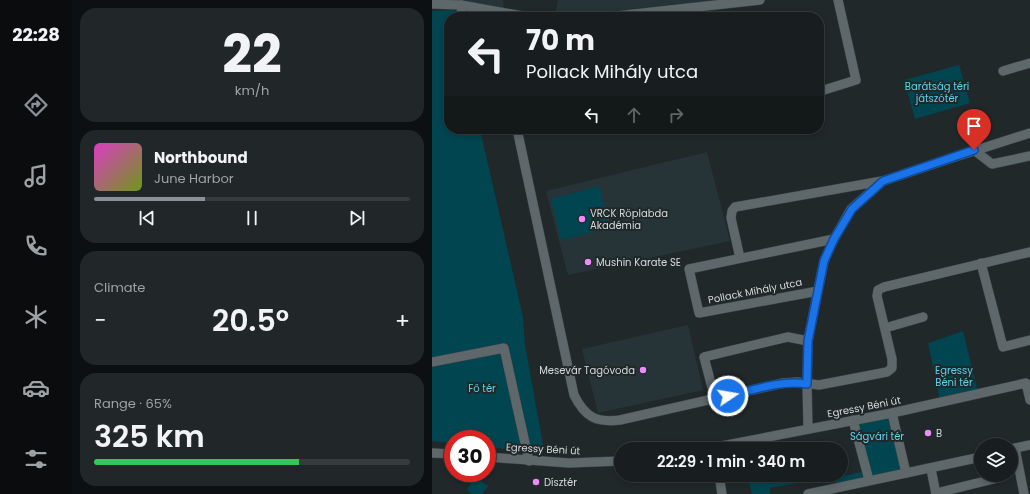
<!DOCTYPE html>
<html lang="en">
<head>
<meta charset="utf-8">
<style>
	:root { --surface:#181e20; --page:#212729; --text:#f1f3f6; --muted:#9fa2a5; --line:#363c3e; --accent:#8c9099 }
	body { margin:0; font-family:Poppins,sans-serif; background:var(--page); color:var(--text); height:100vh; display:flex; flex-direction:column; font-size:15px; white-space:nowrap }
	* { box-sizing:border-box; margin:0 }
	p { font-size:13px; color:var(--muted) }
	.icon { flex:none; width:22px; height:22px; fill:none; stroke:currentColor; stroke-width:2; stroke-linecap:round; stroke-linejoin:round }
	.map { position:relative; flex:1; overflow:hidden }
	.sheet { display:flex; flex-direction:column; gap:8px; padding:8px; background:#0d1012; width:360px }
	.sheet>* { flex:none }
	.banner { position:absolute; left:12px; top:12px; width:380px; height:122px; border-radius:16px; box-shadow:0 2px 6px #0003,0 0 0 1px var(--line); background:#181e20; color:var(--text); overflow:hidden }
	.tools { position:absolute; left:542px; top:438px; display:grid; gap:8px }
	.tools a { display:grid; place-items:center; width:44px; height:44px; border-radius:50%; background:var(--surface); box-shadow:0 2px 6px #0003,0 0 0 1px var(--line); font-size:20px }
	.speed { position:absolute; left:12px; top:430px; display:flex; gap:8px; font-size:20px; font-weight:700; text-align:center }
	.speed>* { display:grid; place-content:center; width:52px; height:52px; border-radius:50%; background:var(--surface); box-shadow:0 2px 6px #0003,0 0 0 1px var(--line); line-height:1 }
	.speed .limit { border:6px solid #d22; background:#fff; color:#111 }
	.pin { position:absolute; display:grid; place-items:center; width:34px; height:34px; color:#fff; margin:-41px -17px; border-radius:50% 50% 50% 0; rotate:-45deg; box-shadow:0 0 4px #0007 }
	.pin .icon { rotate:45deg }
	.me { position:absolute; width:44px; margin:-22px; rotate:78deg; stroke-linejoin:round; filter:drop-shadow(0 0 3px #0008) }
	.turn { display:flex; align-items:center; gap:14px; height:84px; padding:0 16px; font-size:18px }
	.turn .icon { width:52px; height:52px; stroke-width:2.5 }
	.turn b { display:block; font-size:28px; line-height:34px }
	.lanes { display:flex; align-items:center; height:38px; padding:0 16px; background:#0003; justify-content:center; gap:20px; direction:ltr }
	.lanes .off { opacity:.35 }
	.big { font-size:30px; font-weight:600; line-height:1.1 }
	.sheet .widget { flex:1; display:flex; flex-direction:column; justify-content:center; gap:6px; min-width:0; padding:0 14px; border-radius:16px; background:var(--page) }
	.sheet .dial { align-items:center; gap:0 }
	.dial b { font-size:52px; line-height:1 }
	.song { display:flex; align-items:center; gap:12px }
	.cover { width:48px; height:48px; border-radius:6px; background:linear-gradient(135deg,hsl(310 70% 55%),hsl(80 70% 35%)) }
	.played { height:4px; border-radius:2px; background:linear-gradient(90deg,var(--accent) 35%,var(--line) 35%) }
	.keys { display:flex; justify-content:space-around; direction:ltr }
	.heat { display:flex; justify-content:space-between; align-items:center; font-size:22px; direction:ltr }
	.charge { height:6px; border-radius:3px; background:linear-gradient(90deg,#34c759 65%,var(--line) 0) }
	.trip { position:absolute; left:182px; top:442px; width:234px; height:40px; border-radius:20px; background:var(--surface); box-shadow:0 2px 6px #0003,0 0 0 1px var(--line); font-weight:600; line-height:40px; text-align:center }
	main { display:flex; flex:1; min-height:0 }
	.dock { display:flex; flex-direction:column; width:72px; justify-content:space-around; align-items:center; background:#0a0c0d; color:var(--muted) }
	.dock .icon { width:28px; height:28px }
	.dock .current { color:var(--accent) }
	.dock b { font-size:18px; color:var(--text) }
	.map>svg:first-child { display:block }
</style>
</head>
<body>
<main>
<nav class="dock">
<b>22:28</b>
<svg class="icon current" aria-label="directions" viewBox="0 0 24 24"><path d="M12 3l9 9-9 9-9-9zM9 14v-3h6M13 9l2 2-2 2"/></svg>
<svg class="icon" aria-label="music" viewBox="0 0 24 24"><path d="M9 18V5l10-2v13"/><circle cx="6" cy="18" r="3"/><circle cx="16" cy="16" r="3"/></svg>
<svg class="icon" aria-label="phone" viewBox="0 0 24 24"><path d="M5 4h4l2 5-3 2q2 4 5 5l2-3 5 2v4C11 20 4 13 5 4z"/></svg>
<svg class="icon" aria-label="climate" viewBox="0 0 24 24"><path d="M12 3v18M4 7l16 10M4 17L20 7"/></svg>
<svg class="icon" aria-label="car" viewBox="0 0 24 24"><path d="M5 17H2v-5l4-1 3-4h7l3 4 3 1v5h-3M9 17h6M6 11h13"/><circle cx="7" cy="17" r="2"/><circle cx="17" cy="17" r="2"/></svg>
<svg class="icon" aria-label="filters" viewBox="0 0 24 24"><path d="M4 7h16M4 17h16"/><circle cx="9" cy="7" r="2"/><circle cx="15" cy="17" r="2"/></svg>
</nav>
<section class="sheet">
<div class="widget dial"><b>22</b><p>km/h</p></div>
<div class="widget">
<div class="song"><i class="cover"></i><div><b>Northbound</b><p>June Harbor</p></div></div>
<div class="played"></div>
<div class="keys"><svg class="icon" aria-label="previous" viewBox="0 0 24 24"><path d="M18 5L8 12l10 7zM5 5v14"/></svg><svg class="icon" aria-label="pause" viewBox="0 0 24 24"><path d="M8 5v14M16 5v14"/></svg><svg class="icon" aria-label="next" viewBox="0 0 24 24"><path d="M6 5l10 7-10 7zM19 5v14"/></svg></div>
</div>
<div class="widget"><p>Climate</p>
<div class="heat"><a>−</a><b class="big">20.5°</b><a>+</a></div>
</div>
<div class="widget"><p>Range · 65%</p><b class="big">325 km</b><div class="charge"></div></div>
</section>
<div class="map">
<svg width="598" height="494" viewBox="0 0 598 494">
	<rect width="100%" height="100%" fill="#20282a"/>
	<g fill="#263438">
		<polygon points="22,0 71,0 72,8"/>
		<polygon points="126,0 284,0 123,17"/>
		<polygon points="275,152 298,241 136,275 114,191"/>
		<polygon points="256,325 271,390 166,413 150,349"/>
	</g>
	<g fill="#014550">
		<polygon points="20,10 29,11 29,17 17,17 17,129 48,129 91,317 93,345 112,450 93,451 55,447 55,439 21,439 21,443 0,441 0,11"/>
		<polygon points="527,65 538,103 483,119 472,80"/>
		<polygon points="167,186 178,228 129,240 119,199"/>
		<polygon points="531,331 546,392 508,401 496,343"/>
		<polygon points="460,413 474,473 437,480 421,420"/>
		<polygon points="409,462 413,476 432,471 434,478 404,484 402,476 338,488 338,494 320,494 317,482 350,475 409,475"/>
		<polygon points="43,477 56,486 50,494 40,494 35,490"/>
	</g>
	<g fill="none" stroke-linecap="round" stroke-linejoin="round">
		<defs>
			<g id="street">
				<polyline points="0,4 29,5 96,17"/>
				<polyline points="29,5 30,17"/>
				<polyline points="175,17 328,0"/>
				<polyline points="571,71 598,63"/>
				<polyline points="392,90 424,80 406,0"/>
				<path d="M85,129L142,395C153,417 164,423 188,420L351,383L365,382L387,385L455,372L460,368V359L445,296L446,290L452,287L598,252"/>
				<polyline points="542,150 560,164 598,156"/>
				<polyline points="308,258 299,218 300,211 303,207 450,181"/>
				<polyline points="549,263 571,347 598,340"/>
				<polyline points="386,291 267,313 257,269 402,239"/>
				<polyline points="453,328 491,317"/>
				<polyline points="0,362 72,348 97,461"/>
				<polyline points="283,399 272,357 356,337 376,341"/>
				<polyline points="460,413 474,473"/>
				<polyline points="421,420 437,480"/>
				<polyline points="376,428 375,384 376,341 382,310 392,261 402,239 419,209 451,181 523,157 598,133"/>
				<polyline points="583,448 592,494"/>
				<polyline points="274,449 460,413 594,383 598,400"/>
				<polyline points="579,449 598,445"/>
				<polyline points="0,453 21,454"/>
				<polyline points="55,457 137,463 189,461"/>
				<polyline points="499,469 504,494"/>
				<polyline points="287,475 290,494"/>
				<polyline points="504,493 570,477"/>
				<polyline points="376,494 549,457"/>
			</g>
		</defs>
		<use href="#street" stroke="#3f4647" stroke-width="10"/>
		<use href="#street" stroke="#5e6769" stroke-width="9"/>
	</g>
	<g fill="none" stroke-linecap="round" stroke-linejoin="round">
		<defs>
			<path id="route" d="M296,396C322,390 348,380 375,384L376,341L392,261L402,239L420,209L451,181L542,150"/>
		</defs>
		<use href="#route" stroke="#114b97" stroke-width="10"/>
		<use href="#route" stroke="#1a73e8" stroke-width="7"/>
	</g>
	<g fill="#ec8cfb" stroke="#20282a" stroke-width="1.5">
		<circle cx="150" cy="219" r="4"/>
		<circle cx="156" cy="262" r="4"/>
		<circle cx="211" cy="370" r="4"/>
		<circle cx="496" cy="433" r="4"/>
		<circle cx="104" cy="482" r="4"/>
	</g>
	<g text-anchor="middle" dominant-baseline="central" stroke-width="4" stroke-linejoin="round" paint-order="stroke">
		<g font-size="10" fill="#5dd3ec" stroke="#20282a">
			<text x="505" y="86">Barátság téri<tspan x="505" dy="12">játszótér</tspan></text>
			<text x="522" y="370">Egressy<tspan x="522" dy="12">Béni tér</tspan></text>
			<text x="50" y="388">Fő tér</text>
			<text x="445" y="436">Ságvári tér</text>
		</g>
		<g font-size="10" fill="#d5dbdc" stroke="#20282a" text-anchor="start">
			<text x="158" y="213">VRCK Röplabda<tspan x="158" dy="12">Akadémia</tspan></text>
			<text x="164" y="262">Mushin Karate SE</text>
			<text x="203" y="370" text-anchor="end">Mesevár Tagóvoda</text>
			<text x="504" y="433">B</text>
			<text x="112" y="482">Dísztér</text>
		</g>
		<g font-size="10" fill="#d5dbdc" stroke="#20282a">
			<text transform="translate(323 291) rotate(-11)">Pollack Mihály utca</text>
			<text transform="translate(432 407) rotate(-11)">Egressy Béni út</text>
			<text transform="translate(111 449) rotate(3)">Egressy Béni út</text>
		</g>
	</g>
</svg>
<div class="tools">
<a><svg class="icon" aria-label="layers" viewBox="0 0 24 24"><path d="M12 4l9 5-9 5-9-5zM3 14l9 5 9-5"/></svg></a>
</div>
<div class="speed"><div class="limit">30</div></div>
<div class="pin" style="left:542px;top:150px;background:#d93025"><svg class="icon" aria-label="arrive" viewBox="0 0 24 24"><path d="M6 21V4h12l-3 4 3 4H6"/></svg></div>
<svg class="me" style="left:296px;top:396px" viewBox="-20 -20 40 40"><circle r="17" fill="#1a73e8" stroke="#fff" stroke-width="3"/><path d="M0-11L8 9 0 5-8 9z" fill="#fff"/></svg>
<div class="trip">22:29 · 1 min · 340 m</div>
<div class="banner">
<div class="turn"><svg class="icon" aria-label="left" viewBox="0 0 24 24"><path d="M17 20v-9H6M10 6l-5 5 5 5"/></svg><div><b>70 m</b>Pollack Mihály utca</div></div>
<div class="lanes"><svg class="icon" aria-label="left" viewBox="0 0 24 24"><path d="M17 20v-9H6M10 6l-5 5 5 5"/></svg><svg class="icon off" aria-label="ahead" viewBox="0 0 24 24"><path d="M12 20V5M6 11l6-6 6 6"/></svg><svg class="icon off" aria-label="right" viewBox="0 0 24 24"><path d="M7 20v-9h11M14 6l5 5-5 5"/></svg></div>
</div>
</div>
</main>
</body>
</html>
